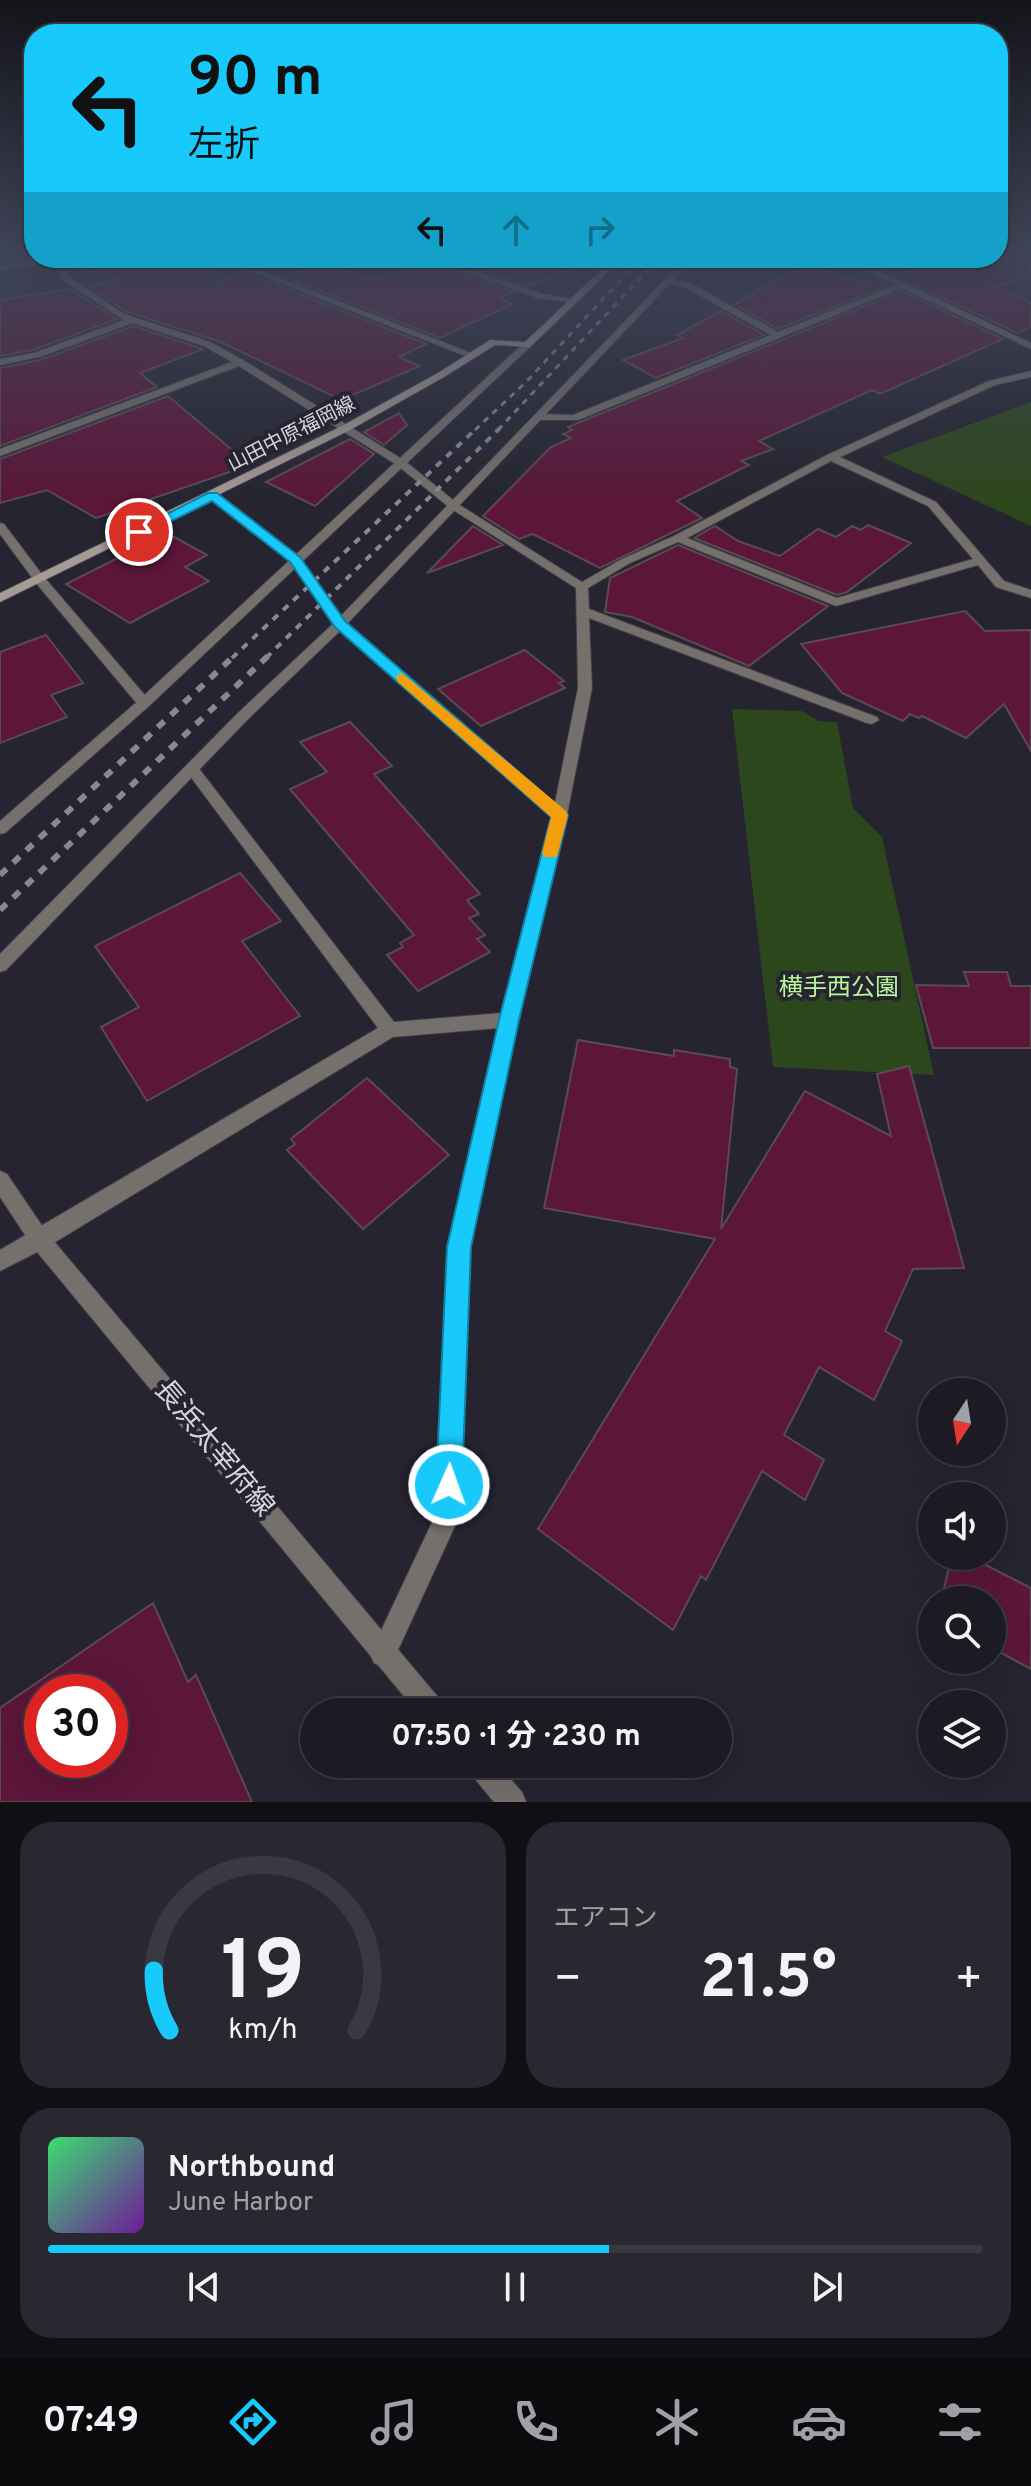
<!DOCTYPE html>
<html lang="ja">
<head>
<meta charset="utf-8">
<style>
	:root { --surface:#1c1b24; --page:#292831; --text:#f1f3f6; --muted:#a0a1a6; --line:#3a3941; --accent:#18cafc }
	body { margin:0; font-family:Overpass,"Noto Sans JP",sans-serif; background:var(--page); color:var(--text); height:100vh; display:flex; flex-direction:column; font-size:30px; white-space:nowrap }
	* { box-sizing:border-box; margin:0 }
	p { font-size:26px; color:var(--muted) }
	.icon { flex:none; width:44px; height:44px; fill:none; stroke:currentColor; stroke-width:2; stroke-linecap:round; stroke-linejoin:round }
	.map { position:relative; height:1802px; overflow:hidden }
	.drawer { display:flex; flex-direction:column; gap:20px; padding:20px; background:#0f0f14; flex:1 }
	.drawer>* { flex:none }
	.banner { position:absolute; left:24px; top:24px; width:984px; height:244px; border-radius:32px; box-shadow:0 8px 32px #0002,0 0 0 2px var(--line); background:#18cafc; color:#111; overflow:hidden }
	.needle { width:52px; rotate:192deg }
	.tools { position:absolute; left:918px; top:1378px; display:grid; gap:16px }
	.tools a { display:grid; place-items:center; width:88px; height:88px; border-radius:50%; background:var(--surface); box-shadow:0 8px 32px #0002,0 0 0 2px var(--line); font-size:40px }
	.speed { position:absolute; left:24px; top:1674px; display:flex; gap:16px; font-size:40px; font-weight:700; text-align:center }
	.speed>* { display:grid; place-content:center; width:104px; height:104px; border-radius:50%; background:var(--surface); box-shadow:0 8px 32px #0002,0 0 0 2px var(--line); line-height:1 }
	.speed .limit { border:12px solid #d22; background:#fff; color:#111 }
	.pin { position:absolute; display:grid; place-items:center; width:68px; height:68px; color:#fff; margin:-34px; border:4px solid #fff; border-radius:50%; box-shadow:0 2px 8px #0007 }
	.me { position:absolute; width:88px; margin:-44px; rotate:2deg; stroke-linejoin:round; filter:drop-shadow(0 0 6px #0008) }
	.turn { display:flex; align-items:center; gap:28px; height:168px; padding:0 32px; font-size:36px }
	.turn .icon { width:104px; height:104px; stroke-width:2.5 }
	.turn b { display:block; font-size:56px; line-height:68px }
	.lanes { display:flex; align-items:center; height:76px; padding:0 32px; background:#0003; justify-content:center; gap:40px; direction:ltr }
	.lanes .off { opacity:.35 }
	.big { font-size:60px; font-weight:700; line-height:1.1 }
	.drawer .card { flex:1; display:flex; flex-direction:column; justify-content:center; gap:12px; min-width:0; padding:0 28px; border-radius:32px; background:var(--page) }
	.drawer .dial { align-items:center; gap:0 }
	.dial svg { height:208px; overflow:visible; fill:none; stroke:var(--line); stroke-width:7; stroke-linecap:round; text-anchor:middle }
	.dial text { fill:var(--text); stroke:none }
	.song { display:flex; align-items:center; gap:24px }
	.cover { width:96px; height:96px; border-radius:12px; background:linear-gradient(135deg,hsl(140 70% 55%),hsl(280 70% 35%)) }
	.played { height:8px; border-radius:4px; background:linear-gradient(90deg,var(--accent) 60%,var(--line) 60%) }
	.keys { display:flex; justify-content:space-around; direction:ltr }
	.heat { display:flex; justify-content:space-between; align-items:center; font-size:44px; direction:ltr }
	.drawer .tiles { flex:1; display:grid; gap:20px; grid-template-columns:1fr 1fr }
	.card:last-child { grid-column:span 2 }
	.trip { position:absolute; left:300px; top:1698px; width:432px; height:80px; border-radius:40px; background:var(--surface); box-shadow:0 8px 32px #0002,0 0 0 2px var(--line); font-weight:700; line-height:80px; text-align:center }
	.tabs { display:flex; height:128px; justify-content:space-around; align-items:center; background:#0b0b0e; color:var(--muted) }
	.tabs .icon { width:56px; height:56px }
	.tabs .selected { color:var(--accent) }
	.tabs b { font-size:36px; color:var(--text) }
	.map>svg:first-child { display:block }
</style>
</head>
<body>
<div class="map">
<svg width="1031" height="1802" viewBox="0 0 1031 1802">
	<rect width="100%" height="100%" fill="#252430"/>
	<g fill="#2d471d">
		<polygon points="1031,402 1031,526 882,457"/>
		<polygon points="732,709 802,711 818,721 837,722 853,808 882,837 934,1075 773,1067"/>
	</g>
	<g fill="#5b1639" stroke="#5a4b51" stroke-width="2" fill-rule="evenodd">
		<polygon points="78,258 203,258 218,283 240,274 270,282 426,344 399,357 420,366 341,400 221,342 125,311 88,286 121,280 70,265"/>
		<polygon points="409,258 454,258 459,274 513,292 499,298 512,304 440,338 285,277 325,262 365,278 406,275"/>
		<polygon points="468,258 594,258 594,260 528,286 470,266"/>
		<polygon points="961,258 1031,258 1031,275 995,287 1031,302 1031,327 1017,333 894,275"/>
		<polygon points="805,266 864,283 878,279 889,285 778,329 734,304"/>
		<polygon points="70,289 117,319 33,350 0,356 0,300"/>
		<polygon points="902,291 1003,339 880,394 872,390 759,441 773,449 741,461 749,465 677,501 702,518 600,568 533,534 519,539 483,516 551,447 571,438 563,434 572,430 568,427"/>
		<polygon points="721,311 764,335 656,378 623,360 683,338 677,335"/>
		<polygon points="133,326 203,349 140,373 157,387 0,446 0,368 40,360"/>
		<polygon points="168,396 250,465 96,518 47,490 0,503 0,459"/>
		<polygon points="399,413 407,425 384,445 364,432"/>
		<polygon points="350,439 374,454 315,506 266,482"/>
		<polygon points="868,525 911,543 847,592 837,595 694,538 715,526 738,541 780,556 818,529 836,537 852,526 861,530"/>
		<polygon points="473,526 503,545 427,573"/>
		<polygon points="167,533 207,555 185,567 209,581 130,623 66,584"/>
		<polygon points="678,545 828,606 749,666 632,617 605,612 610,578"/>
		<polygon points="965,611 985,631 1031,630 1031,751 1004,704 966,738 922,716 919,718 910,714 903,721 842,693 801,644"/>
		<polygon points="46,635 83,683 51,695 67,717 0,743 0,652"/>
		<polygon points="525,650 564,681 559,683 565,688 481,726 438,689"/>
		<polygon points="350,722 392,766 374,774 480,894 467,900 479,914 469,918 485,935 477,939 490,952 418,991 387,955 403,947 400,943 414,935 290,789 327,772 300,742"/>
		<polygon points="240,873 281,921 242,941 300,1016 147,1101 101,1027 139,1007 95,946"/>
		<polygon points="964,972 1007,972 1011,986 1031,986 1031,1048 933,1048 916,985 969,986"/>
		<polygon points="578,1040 674,1056 674,1050 730,1059 730,1067 737,1069 721,1229 805,1091 891,1136 877,1074 909,1066 964,1268 913,1269 885,1331 902,1341 874,1400 819,1367 784,1435 824,1460 805,1500 762,1471 706,1580 701,1576 673,1630 538,1529 715,1239 544,1208"/>
		<polygon points="367,1078 449,1155 363,1229 287,1150 295,1144 291,1139"/>
		<polygon points="952,1556 968,1556 1031,1588 1031,1669 992,1648 992,1600 941,1600"/>
		<path d="M153,1603L188,1682L196,1675L252,1802H0V1708ZM42,1692H110V1760H42Z"/>
	</g>
	<g fill="none" stroke-linecap="round" stroke-linejoin="round">
		<defs>
			<g id="minor">
				<polygon points="1020,250 1031,250 1031,255 1021,252"/>
				<path d="M54,258H75L67,261L68,276L124,314L210,342L243,360L405,461L458,504L582,582L622,559L674,536L827,455L989,381L1031,371V377L995,385L840,457L936,502L1004,581L1031,590V598L996,587L978,565L836,606L678,542L630,563L588,588L589,609L877,717L879,720L872,724L867,723L589,618L592,688L567,815L518,1020L469,1247L460,1515L392,1663L383,1667L374,1663L370,1654L436,1514L449,1247L498,1028L393,1037L47,1247L0,1271V1250L378,1028L187,772L185,769L187,766H197L394,1022L502,1013L552,816L336,627L291,562L209,498V494H217L299,558L344,621L555,803L578,688L576,588L450,508L397,465L239,366L0,456V449L232,362L204,346L133,323L39,357L0,365V359L34,353L124,320L61,279L59,262L0,270V266ZM831,461L928,506L973,559L837,598L687,538Z"/>
				<polygon points="217,258 228,258 476,355 468,357"/>
				<polygon points="457,258 465,258 467,268 542,294 579,300 575,303 538,298 460,271"/>
				<polygon points="841,258 851,258 1031,343 1031,349 902,288 578,420 540,420 535,417 540,414 573,415 771,335 686,288 666,282 666,278 692,284 778,332 896,285"/>
				<polygon points="0,523 4,524 44,577 149,700 149,706 139,706 36,583 0,534"/>
			</g>
			<g id="tertiary">
				<polygon points="686,258 694,258 344,627 248,719 6,970 0,972 0,954 238,713 336,621"/>
				<polygon points="524,343 532,345 149,706 5,833 0,834 0,821 139,700"/>
				<polygon points="0,1171 7,1174 47,1233 443,1703 447,1712 417,1712 33,1247 0,1197"/>
				<polygon points="466,1764 497,1764 522,1792 526,1802 494,1802 470,1773"/>
			</g>
			<polygon id="secondary" points="614,258 623,258 530,347 495,345 444,377 350,430 0,602 0,593 342,426 438,373 490,340 525,342"/>
		</defs>
		<use href="#minor" stroke="#41404c" stroke-width="2"/>
		<use href="#tertiary" stroke="#41404c" stroke-width="2"/>
		<use href="#secondary" stroke="#41404c" stroke-width="2"/>
		<use href="#minor" fill="#76706c" fill-rule="evenodd"/>
		<use href="#tertiary" fill="#76706c" fill-rule="evenodd"/>
		<use href="#secondary" fill="#a59a94" fill-rule="evenodd"/>
		<g stroke="#888892" stroke-width="3" stroke-dasharray="6 6" stroke-linecap="butt">
			<polyline points="475,430 527,381 641,258"/>
			<polyline points="498,430 659,258"/>
		</g>
		<g stroke="#888892" stroke-width="4" stroke-dasharray="7 7" stroke-linecap="butt">
			<polyline points="232,658 477,428"/>
			<polyline points="266,658 500,428"/>
		</g>
		<g stroke="#888892" stroke-width="6" stroke-dasharray="9 9" stroke-linecap="butt">
			<polyline points="0,875 234,656"/>
			<polyline points="0,910 268,656"/>
		</g>
	</g>
	<linearGradient id="sky" x2="0" y2="1"><stop stop-color="#14141a"/><stop offset="0.5" stop-color="#404559"/><stop offset="1" stop-color="#404559" stop-opacity="0"/></linearGradient>
	<rect width="1031" height="503" fill="url(#sky)"/>
	<polygon fill="#18cafc" stroke="#1083a4" stroke-width="2" points="208,493 217,493 300,557 345,621 568,815 519,1020 471,1247 462,1485 458,1495 449,1498 440,1495 436,1485 447,1247 499,1020 551,817 335,627 290,562 212,501 143,535 132,532"/>
	<polygon fill="#f59e0b" points="402,673 566,811 568,815 557,857 544,857 542,853 551,817 397,681 397,675"/>
	<g text-anchor="middle" dominant-baseline="central" stroke-width="8" stroke-linejoin="round" paint-order="stroke">
		<g font-size="20" fill="#d6d6de" stroke="#252430">
			<text transform="translate(292 435) rotate(-27)">山田中原福岡線</text>
		</g>
		<g font-size="24" fill="#baf598" stroke="#252430">
			<text x="839" y="989">横手西公園</text>
		</g>
		<g font-size="28" fill="#d6d6de" stroke="#252430">
			<text transform="translate(213 1449) rotate(50)">長浜太宰府線</text>
		</g>
	</g>
</svg>
<div class="tools">
<a><svg class="needle" viewBox="-14 -14 28 28"><path d="M0-13l5 13h-10z" fill="#e53935"/><path d="M0 13l5-13h-10z" fill="#a0a1a6"/></svg></a>
<a><svg class="icon" aria-label="sound" viewBox="0 0 24 24"><path d="M4 9h4l5-4v14l-5-4H4zM17 9q2 3 0 6"/></svg></a>
<a><svg class="icon" aria-label="search" viewBox="0 0 24 24"><circle cx="10" cy="10" r="6"/><path d="M15 15l6 6"/></svg></a>
<a><svg class="icon" aria-label="layers" viewBox="0 0 24 24"><path d="M12 4l9 5-9 5-9-5zM3 14l9 5 9-5"/></svg></a>
</div>
<div class="speed"><div class="limit">30</div></div>
<div class="pin" style="left:139px;top:532px;background:#d93025"><svg class="icon" aria-label="arrive" viewBox="0 0 24 24"><path d="M6 21V4h12l-3 4 3 4H6"/></svg></div>
<svg class="me" style="left:449px;top:1485px" viewBox="-20 -20 40 40"><circle r="17" fill="#18cafc" stroke="#fff" stroke-width="3"/><path d="M0-11L8 9 0 5-8 9z" fill="#fff"/></svg>
<div class="trip">07:50 · 1 分 · 230 m</div>
<div class="banner">
<div class="turn"><svg class="icon" aria-label="left" viewBox="0 0 24 24"><path d="M17 20v-9H6M10 6l-5 5 5 5"/></svg><div><b>90 m</b>左折</div></div>
<div class="lanes"><svg class="icon" aria-label="left" viewBox="0 0 24 24"><path d="M17 20v-9H6M10 6l-5 5 5 5"/></svg><svg class="icon off" aria-label="ahead" viewBox="0 0 24 24"><path d="M12 20V5M6 11l6-6 6 6"/></svg><svg class="icon off" aria-label="right" viewBox="0 0 24 24"><path d="M7 20v-9h11M14 6l5 5-5 5"/></svg></div>
</div>
</div>
<section class="drawer">
<div class="tiles">
<div class="card dial"><svg viewBox="0 0 100 80">
<path d="M14 69A42 42 0 1 1 86 69"/>
<path d="M14 69A42 42 0 0 1 8 46" stroke="#18cafc"/>
<text x="50" y="56" font-size="32" font-weight="700">19</text>
<text x="50" y="72" font-size="11">km/h</text>
</svg></div>
<div class="card"><p>エアコン</p>
<div class="heat"><a>−</a><b class="big">21.5°</b><a>+</a></div>
</div>
<div class="card">
<div class="song"><i class="cover"></i><div><b>Northbound</b><p>June Harbor</p></div></div>
<div class="played"></div>
<div class="keys"><svg class="icon" aria-label="previous" viewBox="0 0 24 24"><path d="M18 5L8 12l10 7zM5 5v14"/></svg><svg class="icon" aria-label="pause" viewBox="0 0 24 24"><path d="M8 5v14M16 5v14"/></svg><svg class="icon" aria-label="next" viewBox="0 0 24 24"><path d="M6 5l10 7-10 7zM19 5v14"/></svg></div>
</div>
</div>
</section>
<nav class="tabs">
<b>07:49</b>
<svg class="icon selected" aria-label="directions" viewBox="0 0 24 24"><path d="M12 3l9 9-9 9-9-9zM9 14v-3h6M13 9l2 2-2 2"/></svg>
<svg class="icon" aria-label="music" viewBox="0 0 24 24"><path d="M9 18V5l10-2v13"/><circle cx="6" cy="18" r="3"/><circle cx="16" cy="16" r="3"/></svg>
<svg class="icon" aria-label="phone" viewBox="0 0 24 24"><path d="M5 4h4l2 5-3 2q2 4 5 5l2-3 5 2v4C11 20 4 13 5 4z"/></svg>
<svg class="icon" aria-label="climate" viewBox="0 0 24 24"><path d="M12 3v18M4 7l16 10M4 17L20 7"/></svg>
<svg class="icon" aria-label="car" viewBox="0 0 24 24"><path d="M5 17H2v-5l4-1 3-4h7l3 4 3 1v5h-3M9 17h6M6 11h13"/><circle cx="7" cy="17" r="2"/><circle cx="17" cy="17" r="2"/></svg>
<svg class="icon" aria-label="filters" viewBox="0 0 24 24"><path d="M4 7h16M4 17h16"/><circle cx="9" cy="7" r="2"/><circle cx="15" cy="17" r="2"/></svg>
</nav>
</body>
</html>
